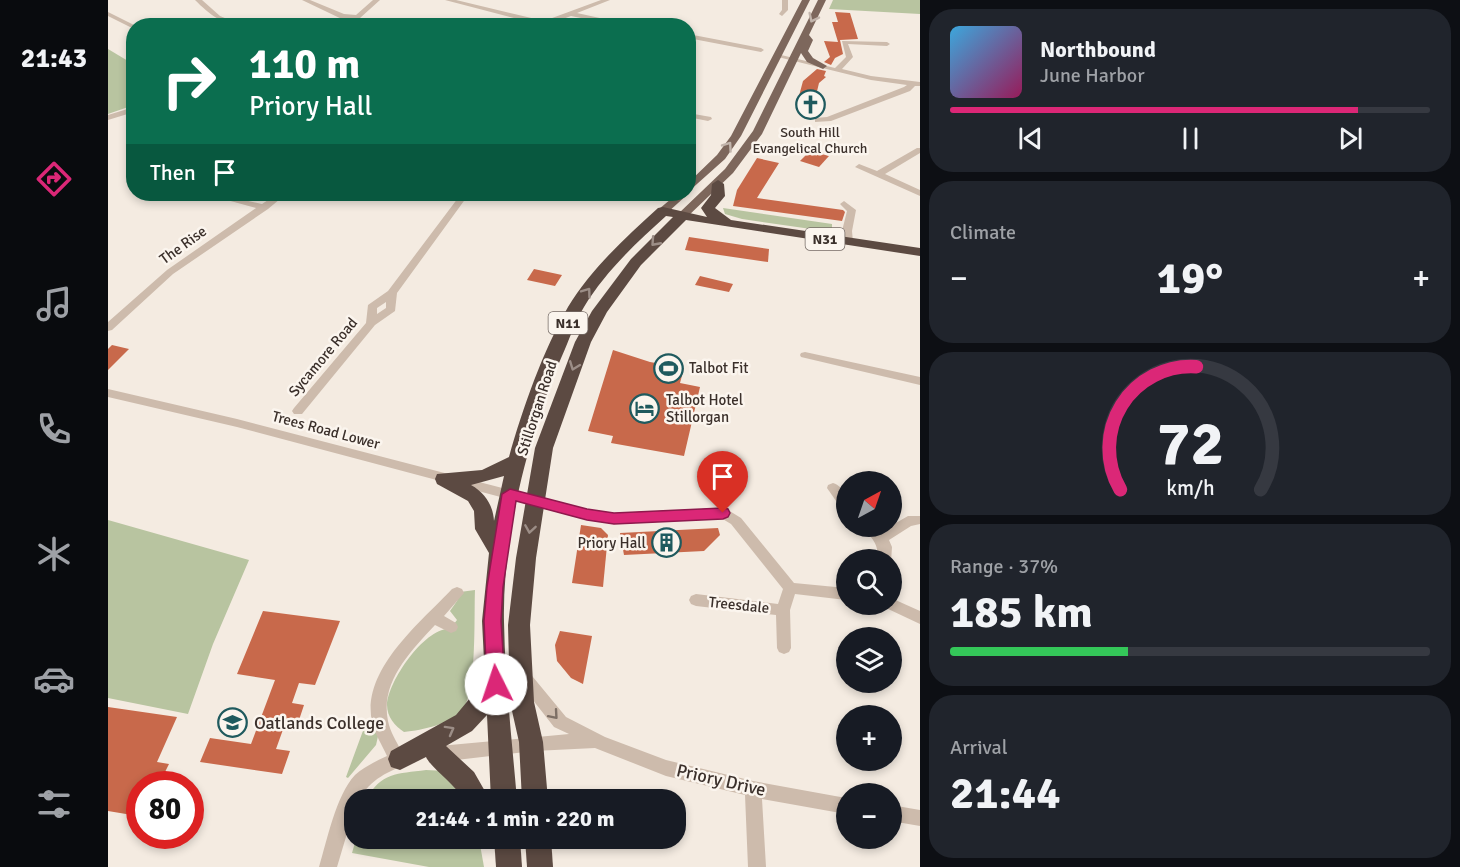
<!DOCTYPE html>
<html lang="en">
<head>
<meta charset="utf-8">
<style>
	:root { --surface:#171b24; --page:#20242c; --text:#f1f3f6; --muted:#9ea1a6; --line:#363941; --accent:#db2777 }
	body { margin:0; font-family:Signika,sans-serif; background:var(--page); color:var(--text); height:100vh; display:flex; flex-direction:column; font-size:22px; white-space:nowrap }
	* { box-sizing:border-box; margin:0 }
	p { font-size:20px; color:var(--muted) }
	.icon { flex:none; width:33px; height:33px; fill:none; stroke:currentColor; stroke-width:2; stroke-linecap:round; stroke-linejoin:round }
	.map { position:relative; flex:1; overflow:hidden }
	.details { display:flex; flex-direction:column; gap:9px; padding:9px; background:#0d0f14; width:540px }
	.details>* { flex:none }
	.guide { position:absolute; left:18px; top:18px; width:570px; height:183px; border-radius:24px; box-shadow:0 3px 9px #0003; background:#0b6e4f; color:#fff; overflow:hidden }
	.needle { width:39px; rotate:40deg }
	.fabs { position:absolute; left:728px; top:471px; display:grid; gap:12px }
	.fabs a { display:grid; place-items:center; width:66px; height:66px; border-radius:50%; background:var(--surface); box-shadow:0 3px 9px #0003; font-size:30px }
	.speed { position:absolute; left:18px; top:771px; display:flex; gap:12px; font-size:30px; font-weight:700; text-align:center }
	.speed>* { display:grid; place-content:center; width:78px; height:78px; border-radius:50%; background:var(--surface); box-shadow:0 3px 9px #0003; line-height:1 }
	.speed .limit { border:9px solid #d22; background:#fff; color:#111 }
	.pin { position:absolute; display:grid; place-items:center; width:51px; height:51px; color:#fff; margin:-62px -26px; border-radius:50% 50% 50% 0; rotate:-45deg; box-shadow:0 0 6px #0007 }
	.pin .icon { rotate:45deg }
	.me { position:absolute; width:66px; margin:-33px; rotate:356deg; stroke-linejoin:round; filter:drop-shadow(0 0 4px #0008) }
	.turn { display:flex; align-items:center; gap:21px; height:126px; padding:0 24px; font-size:27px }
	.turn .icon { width:78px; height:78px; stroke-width:2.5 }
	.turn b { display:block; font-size:42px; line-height:51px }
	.then { display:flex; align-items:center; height:57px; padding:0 24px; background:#0003; gap:12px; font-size:22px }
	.big { font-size:45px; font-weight:700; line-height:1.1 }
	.details .tile { flex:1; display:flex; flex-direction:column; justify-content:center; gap:9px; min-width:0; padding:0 21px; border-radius:24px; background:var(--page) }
	.details .dial { align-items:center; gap:0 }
	.dial svg { height:156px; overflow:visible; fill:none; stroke:var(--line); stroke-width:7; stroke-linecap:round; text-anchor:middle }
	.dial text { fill:var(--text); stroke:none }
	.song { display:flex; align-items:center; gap:18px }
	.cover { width:72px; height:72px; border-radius:9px; background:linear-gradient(135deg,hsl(200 70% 55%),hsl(330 70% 35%)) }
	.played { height:6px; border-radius:3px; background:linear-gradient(90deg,var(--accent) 85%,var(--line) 85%) }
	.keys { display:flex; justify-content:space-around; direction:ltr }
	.heat { display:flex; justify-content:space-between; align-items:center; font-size:33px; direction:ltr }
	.charge { height:9px; border-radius:4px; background:linear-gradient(90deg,#34c759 37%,var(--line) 0) }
	.trip { position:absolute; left:236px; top:789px; width:342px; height:60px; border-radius:24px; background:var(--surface); box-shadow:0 3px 9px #0003; font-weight:700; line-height:60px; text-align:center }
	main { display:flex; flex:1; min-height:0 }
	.tab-bar { display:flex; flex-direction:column; width:108px; justify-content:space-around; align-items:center; background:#090b0e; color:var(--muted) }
	.tab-bar .icon { width:42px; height:42px }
	.tab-bar .selected { color:var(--accent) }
	.tab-bar b { font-size:27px; color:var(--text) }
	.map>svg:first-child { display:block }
</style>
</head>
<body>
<main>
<nav class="tab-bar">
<b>21:43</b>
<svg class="icon selected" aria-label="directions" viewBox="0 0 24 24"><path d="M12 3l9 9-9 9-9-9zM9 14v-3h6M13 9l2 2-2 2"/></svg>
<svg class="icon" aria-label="music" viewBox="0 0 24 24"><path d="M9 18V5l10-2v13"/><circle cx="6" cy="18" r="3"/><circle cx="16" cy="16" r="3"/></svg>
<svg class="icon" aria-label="phone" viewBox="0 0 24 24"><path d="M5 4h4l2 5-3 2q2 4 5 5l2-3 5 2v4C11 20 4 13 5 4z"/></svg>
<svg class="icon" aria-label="climate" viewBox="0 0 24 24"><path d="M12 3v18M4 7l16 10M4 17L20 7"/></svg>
<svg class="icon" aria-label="car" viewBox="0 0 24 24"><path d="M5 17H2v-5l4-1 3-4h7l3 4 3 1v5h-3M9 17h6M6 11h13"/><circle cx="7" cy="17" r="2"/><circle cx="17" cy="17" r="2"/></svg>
<svg class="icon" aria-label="filters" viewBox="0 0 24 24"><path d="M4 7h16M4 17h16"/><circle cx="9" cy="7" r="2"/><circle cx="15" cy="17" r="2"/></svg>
</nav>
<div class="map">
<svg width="812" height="867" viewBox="0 0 812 867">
	<rect width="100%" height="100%" fill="#f4ebe1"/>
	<g fill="#b8c4a0">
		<polygon points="725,0 812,0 812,14 721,9"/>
		<polygon points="0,49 25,64 26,105 0,114"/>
		<polygon points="615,208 724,224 724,232 634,219 617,214"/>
		<polygon points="0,520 141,560 105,644 80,714 0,698"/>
		<path d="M367,590C366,615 369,691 355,709C343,724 315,730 296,732C287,726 279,717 279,705C280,681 317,627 342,629L349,620L342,611L349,601L352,592Z"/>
		<polygon points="265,717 271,732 268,745 240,778 238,777 256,728 261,729"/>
		<path d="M318,770L337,771L363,800H258C273,772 289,774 318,770Z"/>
		<polygon points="248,839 371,839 376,867 321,867 244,853"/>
	</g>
	<g fill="#c8694b">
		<polygon points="727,12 742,13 750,39 732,40 735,54 727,58 723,65 716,62 722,57 716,41 730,42 724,22 730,22"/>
		<polygon points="709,69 718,71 716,76 718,77 711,83 705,108 688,107 695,81"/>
		<polygon points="702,151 721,156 711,167 692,161"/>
		<polygon points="649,158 671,163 649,198 735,210 737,212 734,221 625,206 629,190"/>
		<polygon points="581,237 661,249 660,262 577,250"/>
		<polygon points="426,269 454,275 447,286 419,280"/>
		<polygon points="592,276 625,284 621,292 587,285"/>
		<polygon points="4,345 21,349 0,370 0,349"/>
		<polygon points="505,350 542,362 576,368 572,383 592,387 576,456 503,443 505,436 480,431"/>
		<polygon points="473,525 493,528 500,535 495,587 464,583"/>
		<polygon points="610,528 612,535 596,551 516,555 512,533"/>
		<polygon points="155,611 232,621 207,685 191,683 184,703 196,705 189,726 177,724 168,749 182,751 174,774 92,762 102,738 143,744 167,680 129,674"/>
		<polygon points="452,631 484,636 475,684 463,678 449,661 447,645"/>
		<polygon points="0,707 69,717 49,762 61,764 51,784 32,784 32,798 24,815 0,811"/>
	</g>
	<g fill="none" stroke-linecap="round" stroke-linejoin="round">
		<g fill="#cdbbac" fill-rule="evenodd">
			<path d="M87,0H94L112,16L136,26C116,26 101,14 87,0Z"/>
			<polygon points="194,0 202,0 236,14 248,15 265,0 272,0 252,18 238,21"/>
			<polygon points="337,0 348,0 436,21 493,0 502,0 469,13 528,26 513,26 463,16 436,26 426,26 429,24"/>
			<polygon points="674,0 680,0 680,10 674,16 671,14 674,10"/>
			<polygon points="0,12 28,26 24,28 0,16"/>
			<polygon points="580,34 653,48 656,50 653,52 580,38"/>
			<polygon points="734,41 779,42 782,44 779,46 740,44 745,57 734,69 763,76 812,82 812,86 807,86 802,91 723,121 707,122 707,118 719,117 796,87 799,85 763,80 666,56 669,54 727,68 738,57"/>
			<polygon points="26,107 26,112 0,120 0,115"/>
			<polygon points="580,113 603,117 604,119 600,121 580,117"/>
			<polygon points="809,148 812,148 812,153 777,174 812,190 812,196 747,167 751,164 769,171"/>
			<polygon points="97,194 110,194 154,204 169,194 178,194 160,209 65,274 4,330 0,331 0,322 59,270 148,208"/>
			<path d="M353,194H361L289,293L287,311L267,325L194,414H186L184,411L186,408L258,323L260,305L280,291ZM278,302V308L269,314V308Z"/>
			<path d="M514,194H539L542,196C536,200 520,198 514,194Z"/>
			<polygon points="736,201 748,210 744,231 745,242 740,245 735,242 734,231 739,211 732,204"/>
			<polygon points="697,352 812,377 812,385 693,357 692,355 693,353"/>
			<polygon points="0,389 129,419 479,510 506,513 615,508 620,510 633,518 686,583 738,588 738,600 687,594 682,610 683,648 681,652 676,654 671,652 669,648 668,615 588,606 583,604 581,600 583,596 588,594 670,604 675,589 623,524 613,518 506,523 479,520 129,427 0,397"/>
			<path d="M725,483C737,487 738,499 738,510L733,508L719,488L720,485Z"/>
			<path d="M800,516H812V524L803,526L781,540L784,547L783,562V560H770C770,540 764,541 755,526H770L774,531Z"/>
			<path d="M349,587L354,589L356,593L336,616L348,623L350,627L348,631L343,633L327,625C302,652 272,682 280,721C282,732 289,742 293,751L302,753L304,758L302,763C281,771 262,779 251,800H246V810L229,867H211C219,841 228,795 247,775C256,767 268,761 279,756C274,745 267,734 264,722C253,670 312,623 344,589Z"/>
			<polygon points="783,598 812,611 812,624 778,608 776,604 783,604"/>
			<polygon points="415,669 420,671 458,717 497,737 558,760 645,781 738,798 738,814 654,799 658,867 640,867 637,795 558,776 487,748 426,751 331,762 325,759 323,754 325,749 331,746 461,734 446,727 410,681 407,676 410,671"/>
			<polygon points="783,805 812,810 812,826 783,821"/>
		</g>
		<g fill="#7d675c" fill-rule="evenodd">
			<polygon points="694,0 702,0 633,136 617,159 580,192 580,183 609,155 623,136"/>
			<polygon points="710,0 718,0 701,35 705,40 700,51 705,58 719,66 715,69 699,62 693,53 654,134 625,173 578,218 570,218 570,214 617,169 645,131"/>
			<polygon points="569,194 580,194 559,213 551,213 551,209"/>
		</g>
		<g fill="#5c4a42" fill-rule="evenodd">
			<path d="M610,180L616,184L617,196L607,208L623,220L812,248V256L578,220L533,265L499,312L483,342L445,448L428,558L422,625L426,702L435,742L440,800H414L411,742L402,702L400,625L408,558L427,448L467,342L484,311L523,259L565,217L558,216C528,243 497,272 476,307C468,320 463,335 457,349C422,428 394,535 396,622C397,681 404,741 409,800H383L379,715L364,731L338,746L366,772L382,800H356C347,784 323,768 318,757L292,770L283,767L280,759L283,751L348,715L377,680L374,621L381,553L367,529L366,511L360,501L329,484L327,479L329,474L374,470L401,457C415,407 435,351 460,307C483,269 518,237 550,208L555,207L599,217L593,208L603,195L604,184ZM396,476L386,521C385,505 377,493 363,485Z"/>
			<polygon points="386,838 412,838 414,867 388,867"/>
			<polygon points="417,838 443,838 445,867 419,867"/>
		</g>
	</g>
	<defs><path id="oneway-chevron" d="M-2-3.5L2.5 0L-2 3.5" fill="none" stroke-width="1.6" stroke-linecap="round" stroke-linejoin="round" transform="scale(1.5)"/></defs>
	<g stroke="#c2b5ac">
		<use href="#oneway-chevron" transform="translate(705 18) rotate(116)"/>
		<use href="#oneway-chevron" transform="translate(620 146) rotate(-55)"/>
	</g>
	<g stroke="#9c8e87">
		<use href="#oneway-chevron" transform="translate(547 242) rotate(132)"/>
		<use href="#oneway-chevron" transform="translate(479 292) rotate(-54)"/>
		<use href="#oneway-chevron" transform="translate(466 366) rotate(111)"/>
		<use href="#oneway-chevron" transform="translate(422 529) rotate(99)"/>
		<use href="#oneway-chevron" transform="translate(342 730) rotate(-29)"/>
	</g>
	<use stroke="#7d6f65" href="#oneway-chevron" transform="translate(446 715) rotate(49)"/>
	<polygon fill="#db2777" stroke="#8e194d" stroke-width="1.5" points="402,489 479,509 506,513 615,508 620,509 622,513 620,517 615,519 506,524 479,520 408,501 395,587 393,621 397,684 394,689 388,692 382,689 379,684 376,621 379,587 394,494"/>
	<defs>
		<symbol id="church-ring" viewBox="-11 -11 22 22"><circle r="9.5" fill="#fbf5ee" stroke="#1f5a5e" stroke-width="1.5"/><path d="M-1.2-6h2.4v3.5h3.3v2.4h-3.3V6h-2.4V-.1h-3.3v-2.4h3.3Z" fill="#1f5a5e"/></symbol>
		<symbol id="stadium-ring" viewBox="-11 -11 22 22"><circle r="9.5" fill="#fbf5ee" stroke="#1f5a5e" stroke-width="1.5"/><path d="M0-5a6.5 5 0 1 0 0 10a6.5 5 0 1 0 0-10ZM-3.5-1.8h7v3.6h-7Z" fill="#1f5a5e"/></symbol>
		<symbol id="hotel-ring" viewBox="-11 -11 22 22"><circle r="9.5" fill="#fbf5ee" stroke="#1f5a5e" stroke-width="1.5"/><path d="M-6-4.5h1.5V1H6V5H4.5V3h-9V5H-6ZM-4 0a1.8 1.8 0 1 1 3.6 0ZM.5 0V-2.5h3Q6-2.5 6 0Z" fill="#1f5a5e"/></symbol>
		<symbol id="building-ring" viewBox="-11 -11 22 22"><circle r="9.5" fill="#fbf5ee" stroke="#1f5a5e" stroke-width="1.5"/><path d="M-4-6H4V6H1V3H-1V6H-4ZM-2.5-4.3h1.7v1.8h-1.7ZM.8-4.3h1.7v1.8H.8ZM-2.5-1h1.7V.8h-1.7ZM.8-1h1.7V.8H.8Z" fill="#1f5a5e"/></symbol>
		<symbol id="school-ring" viewBox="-11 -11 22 22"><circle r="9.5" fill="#fbf5ee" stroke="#1f5a5e" stroke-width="1.5"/><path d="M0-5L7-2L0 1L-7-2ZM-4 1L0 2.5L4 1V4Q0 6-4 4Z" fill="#1f5a5e"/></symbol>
	</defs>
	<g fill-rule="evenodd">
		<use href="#church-ring" x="686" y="88" width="33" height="33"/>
		<use href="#stadium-ring" x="544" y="352" width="33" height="33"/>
		<use href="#hotel-ring" x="520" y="392" width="33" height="33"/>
		<use href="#building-ring" x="542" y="526" width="33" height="33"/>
		<use href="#school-ring" x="108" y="706" width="33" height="33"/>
	</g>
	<g text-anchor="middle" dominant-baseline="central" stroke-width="5" stroke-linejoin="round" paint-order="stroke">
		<g font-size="14" fill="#3b302b" stroke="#fbf5ee">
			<text x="702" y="132">South Hill<tspan x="702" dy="16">Evangelical Church</tspan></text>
		</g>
		<g fill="#fbf5ee" stroke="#756b66" stroke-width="1.5">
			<rect x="697.5" y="228" width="39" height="22" rx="4.5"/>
			<rect x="440.5" y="312" width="39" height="22" rx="4.5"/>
		</g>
		<g font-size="14" font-weight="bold" fill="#3b302b">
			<text x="717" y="239">N31</text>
			<text x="460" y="323">N11</text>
		</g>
		<g font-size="15" fill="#3b302b" stroke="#fbf5ee">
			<text transform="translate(75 245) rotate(-36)">The Rise</text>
			<text transform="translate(215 357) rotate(-50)">Sycamore Road</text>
			<text transform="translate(429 408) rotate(-72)">Stillorgan Road</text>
			<text transform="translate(218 430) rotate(15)">Trees Road Lower</text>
			<text transform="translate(631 605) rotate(6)">Treesdale</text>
		</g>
		<g font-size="15" fill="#3b302b" stroke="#fbf5ee" text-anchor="start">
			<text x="581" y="368">Talbot Fit</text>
			<text x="558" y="400">Talbot Hotel<tspan x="558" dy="17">Stillorgan</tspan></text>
			<text x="538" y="543" text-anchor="end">Priory Hall</text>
		</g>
		<g font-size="18" fill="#3b302b" stroke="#fbf5ee" text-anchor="start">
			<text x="146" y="723">Oatlands College</text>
		</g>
		<g font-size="18" fill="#3b302b" stroke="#fbf5ee">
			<text transform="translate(613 780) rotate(13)">Priory Drive</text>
		</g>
	</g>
</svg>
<div class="fabs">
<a><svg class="needle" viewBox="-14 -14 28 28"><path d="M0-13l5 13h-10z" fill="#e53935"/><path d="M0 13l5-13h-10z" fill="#9ea1a6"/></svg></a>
<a><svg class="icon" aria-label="search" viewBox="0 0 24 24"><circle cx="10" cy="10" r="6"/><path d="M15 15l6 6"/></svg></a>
<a><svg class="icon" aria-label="layers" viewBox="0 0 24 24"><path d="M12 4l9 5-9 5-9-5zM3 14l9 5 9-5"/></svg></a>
<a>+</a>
<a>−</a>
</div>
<div class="speed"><div class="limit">80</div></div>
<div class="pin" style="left:615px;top:513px;background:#d93025"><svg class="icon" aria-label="arrive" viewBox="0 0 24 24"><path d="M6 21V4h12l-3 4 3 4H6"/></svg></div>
<svg class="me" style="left:388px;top:684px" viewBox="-20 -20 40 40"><circle r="19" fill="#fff"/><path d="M0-13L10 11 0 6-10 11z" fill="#db2777"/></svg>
<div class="trip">21:44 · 1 min · 220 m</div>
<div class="guide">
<div class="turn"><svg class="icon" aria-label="right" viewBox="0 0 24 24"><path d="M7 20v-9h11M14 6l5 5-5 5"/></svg><div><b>110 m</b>Priory Hall</div></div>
<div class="then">Then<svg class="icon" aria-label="arrive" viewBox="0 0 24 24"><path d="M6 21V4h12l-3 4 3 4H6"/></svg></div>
</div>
</div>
<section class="details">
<div class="tile">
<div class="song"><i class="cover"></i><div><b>Northbound</b><p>June Harbor</p></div></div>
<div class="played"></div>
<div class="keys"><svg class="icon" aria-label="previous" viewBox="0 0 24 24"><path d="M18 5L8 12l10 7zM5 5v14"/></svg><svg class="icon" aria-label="pause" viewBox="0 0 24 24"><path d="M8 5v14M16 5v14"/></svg><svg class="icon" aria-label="next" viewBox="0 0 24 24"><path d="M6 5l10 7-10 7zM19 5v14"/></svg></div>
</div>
<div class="tile"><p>Climate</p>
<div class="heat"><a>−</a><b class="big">19°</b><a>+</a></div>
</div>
<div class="tile dial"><svg viewBox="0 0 100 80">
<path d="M14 69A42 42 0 1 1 86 69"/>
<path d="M14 69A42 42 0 0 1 53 6" stroke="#db2777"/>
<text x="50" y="56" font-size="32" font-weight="700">72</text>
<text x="50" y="72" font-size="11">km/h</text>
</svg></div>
<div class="tile"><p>Range · 37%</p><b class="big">185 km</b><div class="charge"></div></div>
<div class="tile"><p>Arrival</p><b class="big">21:44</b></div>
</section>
</main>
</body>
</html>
